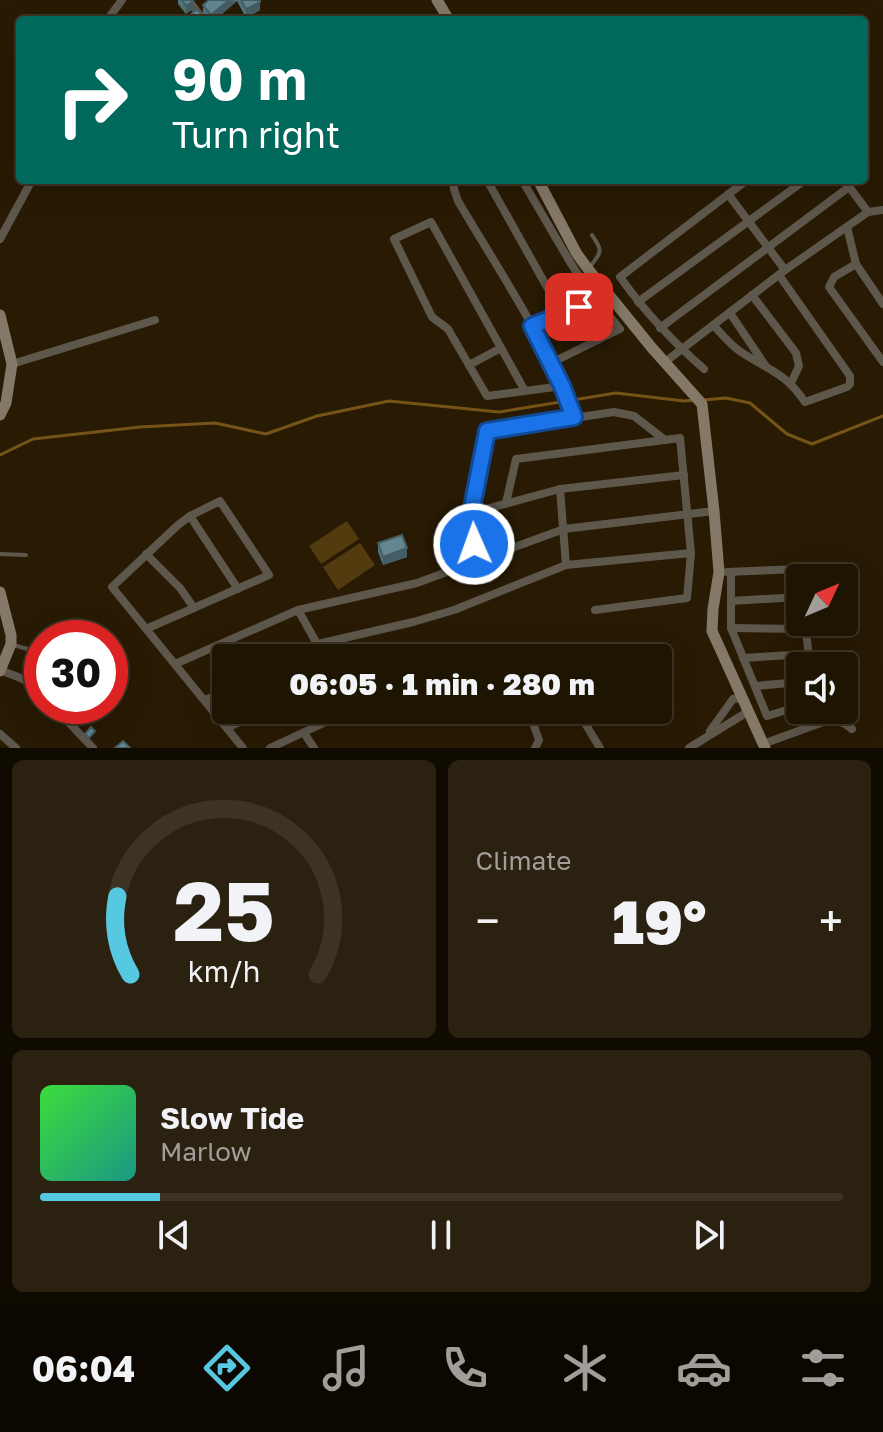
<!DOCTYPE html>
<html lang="en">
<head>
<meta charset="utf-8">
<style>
	:root { --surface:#1e1402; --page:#2b2111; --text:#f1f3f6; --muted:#a19e99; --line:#3c3324; --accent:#56c9e1 }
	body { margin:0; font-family:"Golos Text",sans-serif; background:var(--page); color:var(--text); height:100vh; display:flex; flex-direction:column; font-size:30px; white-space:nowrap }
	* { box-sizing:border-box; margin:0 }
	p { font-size:26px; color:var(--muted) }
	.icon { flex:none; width:44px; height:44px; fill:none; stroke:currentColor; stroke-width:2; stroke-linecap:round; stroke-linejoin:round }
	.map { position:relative; height:748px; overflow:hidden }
	.drawer { display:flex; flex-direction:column; gap:12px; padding:12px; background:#100b01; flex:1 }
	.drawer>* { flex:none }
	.hud { position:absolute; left:16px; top:16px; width:852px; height:168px; border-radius:8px; box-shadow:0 8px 32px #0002,0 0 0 2px var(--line); background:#00695c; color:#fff; overflow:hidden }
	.needle { width:52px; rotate:46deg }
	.tools { position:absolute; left:786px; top:564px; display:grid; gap:16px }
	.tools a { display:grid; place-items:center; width:72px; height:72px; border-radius:8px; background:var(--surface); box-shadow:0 8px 32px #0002,0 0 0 2px var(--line); font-size:40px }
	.speed { position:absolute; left:24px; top:620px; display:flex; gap:16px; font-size:40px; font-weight:700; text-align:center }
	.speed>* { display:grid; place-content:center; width:104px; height:104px; border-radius:50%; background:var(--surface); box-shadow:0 8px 32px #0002,0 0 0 2px var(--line); line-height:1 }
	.speed .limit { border:12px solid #d22; background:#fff; color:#111 }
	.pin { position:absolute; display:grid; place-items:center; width:68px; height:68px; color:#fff; margin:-34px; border-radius:16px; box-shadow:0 4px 12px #0006 }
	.me { position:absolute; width:88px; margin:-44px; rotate:358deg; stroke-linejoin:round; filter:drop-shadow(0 0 6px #0008) }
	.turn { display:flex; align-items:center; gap:28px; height:168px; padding:0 24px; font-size:36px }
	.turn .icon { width:104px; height:104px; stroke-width:2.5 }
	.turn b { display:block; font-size:56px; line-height:68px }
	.big { font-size:60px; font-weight:800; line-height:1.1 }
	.drawer .tile { flex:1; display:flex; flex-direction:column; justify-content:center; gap:12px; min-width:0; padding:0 28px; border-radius:12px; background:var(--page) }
	.drawer .dial { align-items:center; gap:0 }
	.dial svg { height:208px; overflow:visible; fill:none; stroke:var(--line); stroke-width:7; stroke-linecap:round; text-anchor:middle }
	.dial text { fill:var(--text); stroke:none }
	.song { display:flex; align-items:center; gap:24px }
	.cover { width:96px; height:96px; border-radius:12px; background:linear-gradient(135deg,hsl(120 70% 55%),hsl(170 70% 35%)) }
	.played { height:8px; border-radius:4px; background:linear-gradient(90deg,var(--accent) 15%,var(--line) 15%) }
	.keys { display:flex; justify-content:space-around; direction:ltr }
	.heat { display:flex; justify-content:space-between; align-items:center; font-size:44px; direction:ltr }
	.drawer .tiles { flex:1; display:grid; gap:12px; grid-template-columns:1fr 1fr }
	.tile:last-child { grid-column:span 2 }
	.trip { position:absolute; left:212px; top:644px; width:460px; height:80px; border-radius:8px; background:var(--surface); box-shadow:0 8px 32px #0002,0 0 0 2px var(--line); font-weight:800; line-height:80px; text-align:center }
	.tabs { display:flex; height:128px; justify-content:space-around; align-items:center; background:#0c0801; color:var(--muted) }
	.tabs .icon { width:56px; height:56px }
	.tabs .current { color:var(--accent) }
	.tabs b { font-size:36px; color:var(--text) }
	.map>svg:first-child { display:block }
</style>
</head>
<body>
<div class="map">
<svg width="883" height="748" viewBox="0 0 883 748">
	<rect width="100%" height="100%" fill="#281a03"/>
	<g fill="#533b10">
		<polygon points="347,521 359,539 321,564 309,546"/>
		<polygon points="360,543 375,565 338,590 323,567"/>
	</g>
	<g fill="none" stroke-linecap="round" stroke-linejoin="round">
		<g stroke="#765417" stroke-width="3">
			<polyline points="703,400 726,398 750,403 787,434 812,444 883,416"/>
			<polyline points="0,455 33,439 140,427 215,423 266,434 317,416 389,401 499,412 616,393 684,401 695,400"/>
		</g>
		<g stroke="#5e574c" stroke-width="4">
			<path d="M590,267C602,251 603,251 592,235"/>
			<polyline points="0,554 26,555"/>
			<polyline points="13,645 42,653"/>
		</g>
		<g stroke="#5e574c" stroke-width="8">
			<polyline points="188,0 204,20"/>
			<polyline points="107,20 122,0"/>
			<path d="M453,180L454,189L458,201C499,271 547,340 574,417"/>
			<polyline points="487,180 562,314"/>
			<polyline points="522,180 570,262 586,287 620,329 551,363"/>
			<polyline points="844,180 868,212"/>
			<polyline points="728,194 785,270"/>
			<polyline points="847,227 856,264 883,304"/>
			<polyline points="0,239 32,180"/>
			<polyline points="856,264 834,277 829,287 883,362"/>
			<polyline points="752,295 796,353 799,366 791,383"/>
			<polyline points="638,302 805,180"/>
			<polyline points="730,313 765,365"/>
			<path d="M713,325C722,334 730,345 741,352C768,370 785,372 805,402L847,387L850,384V376L779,275"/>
			<polyline points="532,326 596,299"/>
			<polyline points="660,328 849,187"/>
			<polyline points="665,362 785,270 868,212 883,210"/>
			<polyline points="12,364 155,320"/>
			<polyline points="469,365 501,348"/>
			<path d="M704,369C672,341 645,312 620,277L747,180"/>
			<polyline points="525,391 431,222 394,239 432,317 448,329 487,396 562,386"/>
			<polyline points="560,489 566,565"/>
			<polyline points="506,503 516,459 680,438 691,553 687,598 595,610"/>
			<polyline points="471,513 560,489 684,475"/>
			<polyline points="190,516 238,589"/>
			<polyline points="146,554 180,588 194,608"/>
			<polyline points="479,561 471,528 471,513 487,431 614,412 634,416 665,440"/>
			<polyline points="727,572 800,569 800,578"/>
			<polyline points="731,572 731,628 767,716 800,706"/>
			<polyline points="731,601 800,597"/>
			<polyline points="298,610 325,658"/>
			<polyline points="805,622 810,666"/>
			<polyline points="731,628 806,629"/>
			<polyline points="146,629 269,575 220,501 190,516 178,525 112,587 243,748"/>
			<polyline points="602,648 604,658"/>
			<polyline points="290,658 318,644 413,622 454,610 566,565 691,553"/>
			<polyline points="743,658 809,654"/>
			<polyline points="175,664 298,610 417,583 564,529 714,511"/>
			<polyline points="0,670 23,679 42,695"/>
			<polyline points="755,686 800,682"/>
			<polyline points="205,700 226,690"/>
			<polyline points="53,706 93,748"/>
			<polyline points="577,710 600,748"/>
			<polyline points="533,723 539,740 535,748"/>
			<polyline points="227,728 265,710"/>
			<polyline points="710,731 733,699 737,698 744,701"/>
			<polyline points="304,733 314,748"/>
			<polyline points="0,734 16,748"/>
			<path d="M763,744L826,721C838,719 843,722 852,729"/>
			<polyline points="270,748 345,713 348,710"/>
			<polyline points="689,748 749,711"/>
		</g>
		<g stroke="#847866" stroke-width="11">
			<polyline points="437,0 449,20"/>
			<polyline points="538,180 577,254 588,269 652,348 702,404 714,511 719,572 713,609 712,631 765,748"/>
			<polyline points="0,315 12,364 6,403 0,415"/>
			<polyline points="0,592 11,635 11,644 0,671"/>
		</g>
	</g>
	<g fill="#54747c">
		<polygon points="178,0 192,0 193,9 186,14 178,4"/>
		<polygon points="209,0 260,0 260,10 246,18 237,1 215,20 209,20 203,13 203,5"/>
		<polygon points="378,543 407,557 383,565 378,552"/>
	</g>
	<g fill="#455e65">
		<polygon points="229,0 237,1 215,20 211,20 211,15"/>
		<polygon points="193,1 193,9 186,14 186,6"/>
		<polygon points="260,2 260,10 246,18 246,9"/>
		<polygon points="407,548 407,557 383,565 383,557"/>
	</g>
	<g fill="#628790" stroke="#455e65" stroke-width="2">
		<polygon points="182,0 192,0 193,1 186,6"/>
		<polygon points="209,0 229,0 211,15 203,5"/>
		<polygon points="241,0 260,0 260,2 246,9"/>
		<polygon points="197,9 206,19 205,20 193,20 189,16"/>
		<polygon points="402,535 407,548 383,557 378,543"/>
		<polygon points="91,727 95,731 89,738 85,734"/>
		<polygon points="123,741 130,748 115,748"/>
	</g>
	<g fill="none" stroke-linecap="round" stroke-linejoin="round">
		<defs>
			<polyline id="route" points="474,544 471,513 487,431 574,417 562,386 532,326 579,307"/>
		</defs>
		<use href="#route" stroke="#114b97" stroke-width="20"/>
		<use href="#route" stroke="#1a73e8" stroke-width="14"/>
	</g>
</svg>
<div class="tools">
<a><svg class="needle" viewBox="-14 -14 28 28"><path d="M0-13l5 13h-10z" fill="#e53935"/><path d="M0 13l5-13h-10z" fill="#a19e99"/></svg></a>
<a><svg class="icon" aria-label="sound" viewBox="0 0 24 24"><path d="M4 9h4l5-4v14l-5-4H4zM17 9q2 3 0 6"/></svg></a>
</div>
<div class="speed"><div class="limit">30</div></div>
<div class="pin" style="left:579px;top:307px;background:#d93025"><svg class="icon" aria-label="arrive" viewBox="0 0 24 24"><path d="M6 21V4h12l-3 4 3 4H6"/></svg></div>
<svg class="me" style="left:474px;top:544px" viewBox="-20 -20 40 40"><circle r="17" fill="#1a73e8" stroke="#fff" stroke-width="3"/><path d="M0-11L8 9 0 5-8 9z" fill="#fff"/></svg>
<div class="trip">06:05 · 1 min · 280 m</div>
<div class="hud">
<div class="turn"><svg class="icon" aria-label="right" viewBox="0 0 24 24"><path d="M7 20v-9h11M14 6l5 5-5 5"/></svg><div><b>90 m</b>Turn right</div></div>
</div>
</div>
<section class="drawer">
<div class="tiles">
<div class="tile dial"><svg viewBox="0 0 100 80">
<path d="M14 69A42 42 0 1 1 86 69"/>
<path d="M14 69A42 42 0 0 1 9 39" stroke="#56c9e1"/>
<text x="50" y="56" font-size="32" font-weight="700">25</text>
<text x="50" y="72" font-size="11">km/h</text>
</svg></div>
<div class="tile"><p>Climate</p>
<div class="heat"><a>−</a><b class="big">19°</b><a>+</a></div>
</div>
<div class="tile">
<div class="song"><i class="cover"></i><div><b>Slow Tide</b><p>Marlow</p></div></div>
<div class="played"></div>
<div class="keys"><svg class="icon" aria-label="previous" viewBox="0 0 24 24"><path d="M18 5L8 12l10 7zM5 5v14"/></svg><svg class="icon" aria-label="pause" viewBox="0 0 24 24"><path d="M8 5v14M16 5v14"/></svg><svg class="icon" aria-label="next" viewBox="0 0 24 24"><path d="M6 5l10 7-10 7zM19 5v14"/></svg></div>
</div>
</div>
</section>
<nav class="tabs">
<b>06:04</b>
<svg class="icon current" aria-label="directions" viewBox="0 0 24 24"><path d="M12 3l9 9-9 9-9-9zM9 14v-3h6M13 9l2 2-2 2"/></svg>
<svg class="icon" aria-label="music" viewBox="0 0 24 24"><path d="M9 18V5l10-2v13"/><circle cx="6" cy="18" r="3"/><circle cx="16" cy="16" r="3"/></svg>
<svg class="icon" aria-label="phone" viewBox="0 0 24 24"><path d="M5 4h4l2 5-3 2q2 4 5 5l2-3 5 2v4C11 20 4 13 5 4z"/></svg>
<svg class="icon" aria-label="climate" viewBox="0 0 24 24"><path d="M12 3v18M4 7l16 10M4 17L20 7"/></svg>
<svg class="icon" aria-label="car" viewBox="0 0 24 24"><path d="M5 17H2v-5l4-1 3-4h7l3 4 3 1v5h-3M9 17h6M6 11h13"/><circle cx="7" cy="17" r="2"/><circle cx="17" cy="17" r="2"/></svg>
<svg class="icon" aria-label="filters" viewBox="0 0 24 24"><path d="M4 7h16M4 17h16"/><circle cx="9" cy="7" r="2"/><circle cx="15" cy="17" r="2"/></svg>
</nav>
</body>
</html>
